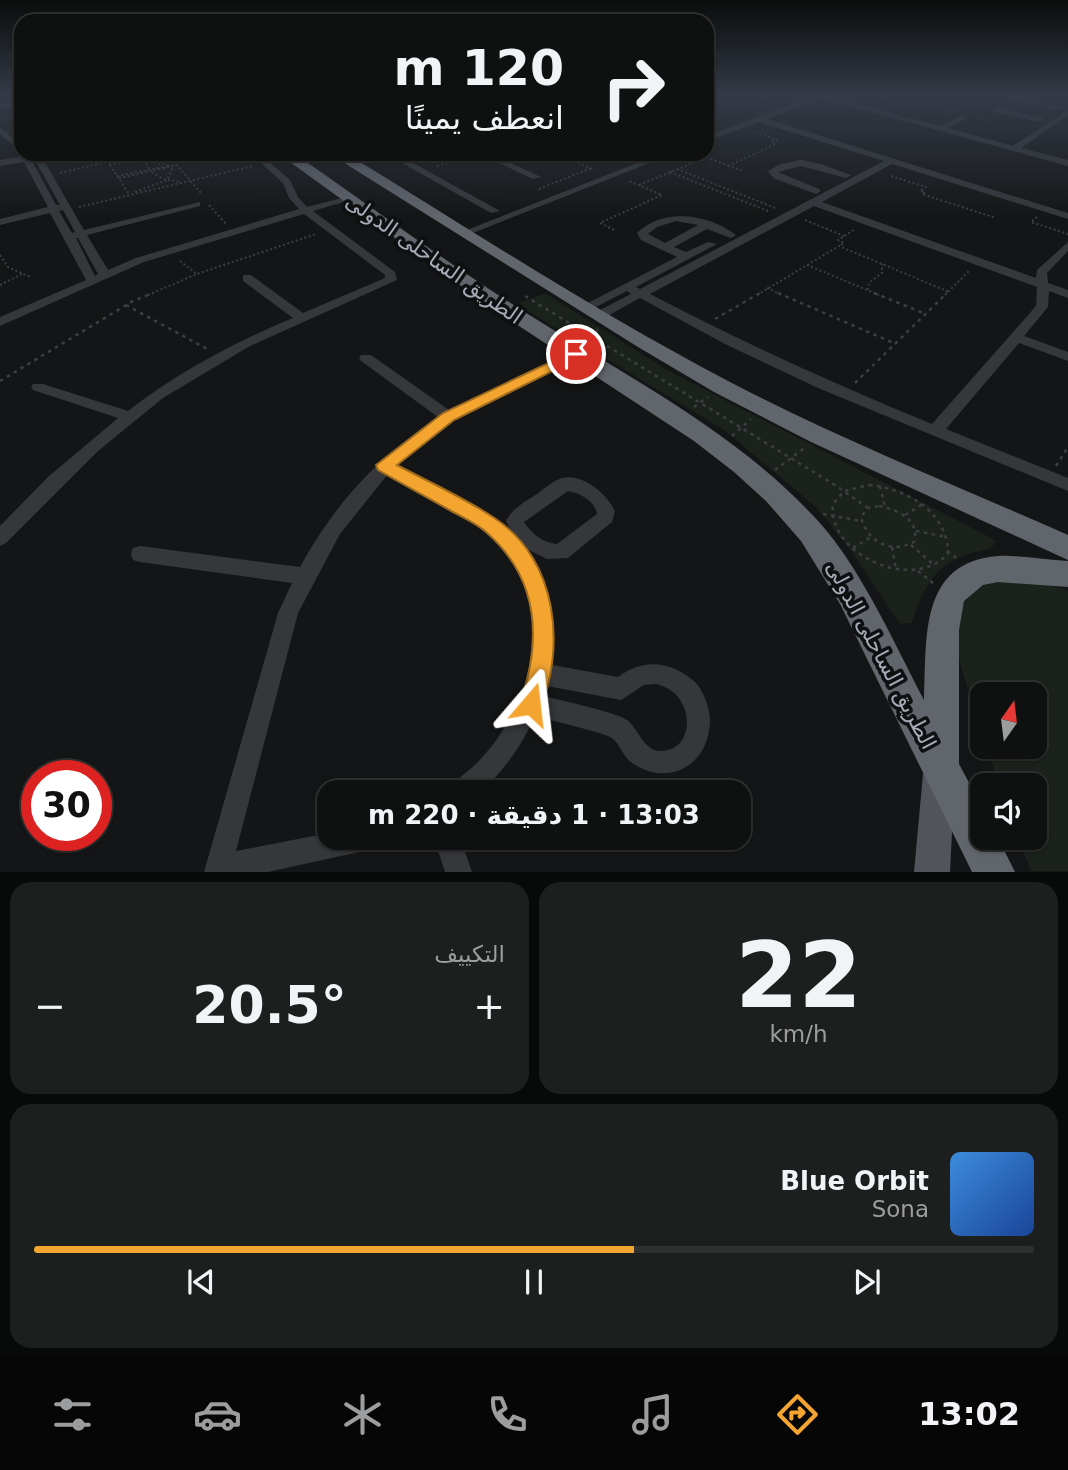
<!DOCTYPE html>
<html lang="ar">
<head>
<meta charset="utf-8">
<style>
	:root { --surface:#0f1010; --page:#1d1e1e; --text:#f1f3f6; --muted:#9b9d9f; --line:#2f3030; --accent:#f3a530 }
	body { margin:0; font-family:"DejaVu Sans",Vazirmatn,sans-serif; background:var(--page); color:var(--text); direction:rtl; height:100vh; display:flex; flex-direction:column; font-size:26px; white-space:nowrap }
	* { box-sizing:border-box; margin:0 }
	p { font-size:23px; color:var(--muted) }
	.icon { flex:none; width:38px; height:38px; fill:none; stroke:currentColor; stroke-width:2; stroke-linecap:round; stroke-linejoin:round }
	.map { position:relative; height:872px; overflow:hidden; direction:ltr }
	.side { display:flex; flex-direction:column; gap:10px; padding:10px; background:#080909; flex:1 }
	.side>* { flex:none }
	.banner { position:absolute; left:14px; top:14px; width:700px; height:147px; border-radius:21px; box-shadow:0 2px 5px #0004,0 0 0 2px var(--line); direction:rtl; background:#0f1010; color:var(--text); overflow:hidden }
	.needle { width:46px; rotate:14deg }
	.controls { position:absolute; left:970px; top:682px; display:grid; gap:14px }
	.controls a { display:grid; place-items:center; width:77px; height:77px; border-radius:14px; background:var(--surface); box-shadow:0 2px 5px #0004,0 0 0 2px var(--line); font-size:35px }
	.speed { position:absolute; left:21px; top:760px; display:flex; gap:14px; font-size:35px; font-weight:700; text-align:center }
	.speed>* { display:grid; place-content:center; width:91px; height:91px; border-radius:50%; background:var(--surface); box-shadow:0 2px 5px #0004,0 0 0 2px var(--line); line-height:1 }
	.speed .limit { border:10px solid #d22; background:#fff; color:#111 }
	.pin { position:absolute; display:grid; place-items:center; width:60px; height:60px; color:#fff; margin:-30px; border:4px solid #fff; border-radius:50%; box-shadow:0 2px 7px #0007 }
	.me { position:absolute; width:77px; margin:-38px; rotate:17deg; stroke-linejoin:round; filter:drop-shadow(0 0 5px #0008) }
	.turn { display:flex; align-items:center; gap:24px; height:147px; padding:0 35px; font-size:32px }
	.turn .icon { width:91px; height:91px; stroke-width:2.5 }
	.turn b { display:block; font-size:49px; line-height:60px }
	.big { font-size:52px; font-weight:700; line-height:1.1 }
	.side .tile { flex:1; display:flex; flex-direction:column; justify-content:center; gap:10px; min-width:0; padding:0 24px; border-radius:21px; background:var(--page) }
	.side .dial { align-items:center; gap:0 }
	.dial b { font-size:91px; line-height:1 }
	.song { display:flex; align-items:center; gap:21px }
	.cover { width:84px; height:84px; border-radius:10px; background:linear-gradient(135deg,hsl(210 70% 55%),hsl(220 70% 35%)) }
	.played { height:7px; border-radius:4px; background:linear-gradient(90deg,var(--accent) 60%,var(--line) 60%) }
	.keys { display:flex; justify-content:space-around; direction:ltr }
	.heat { display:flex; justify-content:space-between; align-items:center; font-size:38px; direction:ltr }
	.side .tiles { flex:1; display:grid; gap:10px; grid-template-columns:1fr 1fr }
	.tile:last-child { grid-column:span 2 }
	.trip { position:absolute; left:317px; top:780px; width:434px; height:70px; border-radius:21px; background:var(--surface); box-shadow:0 2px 5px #0004,0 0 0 2px var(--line); font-weight:700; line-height:70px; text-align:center; direction:rtl }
	.tabs { display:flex; height:112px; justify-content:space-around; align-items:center; background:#060606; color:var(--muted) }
	.tabs .icon { width:49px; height:49px }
	.tabs .current { color:var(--accent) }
	.tabs b { font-size:32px; color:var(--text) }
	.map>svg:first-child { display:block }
</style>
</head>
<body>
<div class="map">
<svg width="1068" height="872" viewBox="0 0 1068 872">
	<rect width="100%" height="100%" fill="#141516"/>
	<g fill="#1b211b">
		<path d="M545,293L669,371L997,541L990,549C941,557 926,578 912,623L900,624L852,552L816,507L724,430L516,304Z"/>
		<path d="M992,578H1030L1068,591V871H1031L1018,838H1034V786H999L987,747H1034V695H982V729C971,694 936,620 968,590C973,585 985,581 992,578Z"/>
	</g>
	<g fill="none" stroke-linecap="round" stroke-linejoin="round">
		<g stroke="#3b3e42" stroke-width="2" stroke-dasharray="2 2.5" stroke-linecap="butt">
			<polyline points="887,96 906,106 929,104 926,99 916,96"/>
			<polyline points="959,96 986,104"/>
			<polyline points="1058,96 1067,96"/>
			<polyline points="726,100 753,108"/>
			<polyline points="928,105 941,108"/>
			<polyline points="949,113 941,108 957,109"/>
			<polyline points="978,118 988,120"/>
			<polyline points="6,120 21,117"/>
			<polyline points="167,154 202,194"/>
			<polyline points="557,154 592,169"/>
			<polyline points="698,154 743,171"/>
			<polyline points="109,164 146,161 174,166"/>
			<polyline points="110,165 129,194"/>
			<polyline points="437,166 474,154"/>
			<polyline points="728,166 776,144 771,142 777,140 755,132"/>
			<polyline points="149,169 145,162 155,154"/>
			<polyline points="677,169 775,208"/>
			<polyline points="152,172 163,179 181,182"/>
			<polyline points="670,172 768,211"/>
			<polyline points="60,173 140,154"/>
			<polyline points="117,176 169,166"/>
			<polyline points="891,176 926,187 920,191 925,192 922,194 996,218"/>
			<polyline points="119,178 174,166"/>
			<polyline points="639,185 707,157"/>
			<polyline points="539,189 591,168"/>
			<polyline points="135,192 167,180 173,167"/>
			<polyline points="209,205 226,224"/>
			<polyline points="79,207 253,166"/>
			<polyline points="1037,217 1031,222 1068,234"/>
			<polyline points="805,220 844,236"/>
			<polyline points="614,230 600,223 662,195 629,181"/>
			<polyline points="841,245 844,243 838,240 855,229"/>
			<polyline points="0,255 8,267 30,277"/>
			<polyline points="180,261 197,274"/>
			<polyline points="807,265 879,295"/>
			<polyline points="0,285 22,274"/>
			<polyline points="767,288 782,295"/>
			<polyline points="868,290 869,283 882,273 882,264"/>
			<polyline points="148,295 197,274 316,234"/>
			<polyline points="757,295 839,246 949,292"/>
			<polyline points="945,295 970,270"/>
		</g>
		<g stroke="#3b3e42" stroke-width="2.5" stroke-dasharray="3.5 4.5" stroke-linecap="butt">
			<polyline points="778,293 896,344"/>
			<polyline points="874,293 926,314"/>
			<polyline points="525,296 835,485 868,508"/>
			<polyline points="126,305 209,350"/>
			<polyline points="715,319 760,293"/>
			<polyline points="583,340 598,330"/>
			<polyline points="0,381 133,301 153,293"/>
			<polyline points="855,383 947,293"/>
			<polyline points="694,407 708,397"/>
			<polyline points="732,436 751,419"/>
			<polyline points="1056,466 1068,447"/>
			<polyline points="775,470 806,447"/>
			<path d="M869,485C907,489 947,511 948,553C916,593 827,556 833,504L844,491Z"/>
			<polyline points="880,486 885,507"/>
			<path d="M879,506C898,510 920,519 914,542C891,554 867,542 861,517L868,508Z"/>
			<polyline points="823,514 861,521"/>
			<polyline points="905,515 923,504"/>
			<polyline points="916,531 946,537"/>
			<polyline points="911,545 935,566"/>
			<polyline points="892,547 896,570"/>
			<polyline points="853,548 871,537"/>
			<polyline points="947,551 958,559"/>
			<polyline points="918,571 934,584"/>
		</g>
		<g fill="#35373b" fill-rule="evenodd">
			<polygon points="718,96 718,99 707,101 707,97"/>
			<path d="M813,96H828L940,126L963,115L966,119L948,128L1013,146L1068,110V115L1021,148L1068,160V166L820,98L767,119L1068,213V219L892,164L822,202L1036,278L1037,270L1068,242V251L1047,273L1048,283L1068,290V298L1049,291L1048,307L1024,336L1068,352V361L1019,343L946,429L1068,478V491L818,388L725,344L640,298L604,318H596V312L631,294L627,291L592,309L588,310L582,306L677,257L641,240L637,233C663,207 709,214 736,235L731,238L707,229L674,247L686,252L708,242L717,244L636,287L640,289L884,161L759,122L707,141V136ZM814,206L1037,287L1036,306L932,424C836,385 742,342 650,294ZM676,221L698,225L665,243L648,234L657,227Z"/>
			<polygon points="1008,96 1016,96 1063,108 1059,110 1008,99"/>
			<polygon points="21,100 21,104 0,109 0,105"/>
			<polygon points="995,107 1042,118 1043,120 1039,122 992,111"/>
			<path d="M0,127L21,145V154H64L43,159L84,230L200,202V206L87,235L108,270L136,258L299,209L289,198L283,183L251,154H260L290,180L298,197L307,207L350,196V200L313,211L395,272L397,280L250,346L163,398L98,451L6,543L0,546V526L48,477L118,418L33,390L31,387L33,384H43L128,411C178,372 235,342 293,318L243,281V275H251L303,313L385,278V275L304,214L144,262L0,326V317L86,280L50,213L0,225V219L48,207L24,162L0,166V160L21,157V152L0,134ZM35,160L60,205H56L32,161ZM63,210L75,232L72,233L59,211ZM76,238H78L98,274L95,276Z"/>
			<polygon points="386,154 397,154 500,211 491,213"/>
			<polygon points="480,154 491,154 541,177 533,179"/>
			<polygon points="660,154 672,154 468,235 459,233"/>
			<polygon points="801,160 821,164 851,175 846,178 801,166 778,172 819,189 821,191 816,194 773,178 768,171 780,164"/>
			<path d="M576,350L581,351L583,354L581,357C517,388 449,414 397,465L476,506L512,533L506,521C512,509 523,503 534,496C543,490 552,481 562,478C583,473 607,494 615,511L612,522L568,558L547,559L525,548C550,587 559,619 552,665L618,677C644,658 671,661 695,682C704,691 710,709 710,721C709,765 669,788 632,763C623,757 621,745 612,738C605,733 549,720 535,716C522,746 503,771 480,793H449C454,779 467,773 478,762C486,753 495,743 501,733C539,674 551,594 497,542C466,512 425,494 388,474L340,534L298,613L236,851L329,833V838H386L382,847L268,872H204L278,613L292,583L140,562L133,560L131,554L133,548L140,546L300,567C336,502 377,458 438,417L361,361L359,358L361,355H371L449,410ZM568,491C580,493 595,501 597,514L557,544C543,543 532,534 524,522ZM655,684C696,691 697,751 661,751C643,751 639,729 627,720C616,712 559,700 543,696L547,686L621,700L644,685Z"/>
			<polygon points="434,838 460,838 472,872 445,872"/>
		</g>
		<polygon fill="#51545a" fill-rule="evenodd" points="939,758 950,763 955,774 950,872 914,872 923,774 928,763"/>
		<g fill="#61656c" fill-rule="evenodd">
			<path d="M279,154H295C366,203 436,255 509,302C615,371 733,427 819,522C862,570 894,643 924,700C927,640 918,562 998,556C1020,555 1045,560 1068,561V587L998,582L983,585L964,601L959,630V764L982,807V838H998L1015,872H972L840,604L801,541L766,501L734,472L694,441L493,309Z"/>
			<path d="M330,154H347C473,231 598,313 730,382C839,439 955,485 1068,535V560L811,442L714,392L638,347Z"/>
		</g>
	</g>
	<linearGradient id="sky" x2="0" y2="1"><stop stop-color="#0b0c0c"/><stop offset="0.44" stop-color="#343b47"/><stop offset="1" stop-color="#343b47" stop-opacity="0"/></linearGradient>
	<rect width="1068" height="218" fill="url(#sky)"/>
	<path fill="#f3a530" stroke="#9e6b1f" stroke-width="2" d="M576,350L581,351V357L454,420L397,465C429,482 465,498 496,519C558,561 566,648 539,712L531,715L523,712L520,704C542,640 540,579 486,532C477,524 464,518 453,512C428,498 403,484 378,470L376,465L443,413Z"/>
	<g text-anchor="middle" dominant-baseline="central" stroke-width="7" stroke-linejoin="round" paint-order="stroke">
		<g font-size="21" fill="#a6acb7" stroke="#0f1011">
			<text transform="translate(434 259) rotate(35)">الطريق الساحلى الدولى</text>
			<text transform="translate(881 655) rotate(62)">الطريق الساحلى الدولى</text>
		</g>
	</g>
</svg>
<div class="controls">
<a><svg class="needle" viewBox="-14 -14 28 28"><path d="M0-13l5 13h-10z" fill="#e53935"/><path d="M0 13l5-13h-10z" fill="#9b9d9f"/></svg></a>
<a><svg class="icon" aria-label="sound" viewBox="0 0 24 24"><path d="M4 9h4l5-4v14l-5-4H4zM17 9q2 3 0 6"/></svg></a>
</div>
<div class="speed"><div class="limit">30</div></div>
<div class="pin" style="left:576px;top:354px;background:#d93025"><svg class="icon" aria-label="arrive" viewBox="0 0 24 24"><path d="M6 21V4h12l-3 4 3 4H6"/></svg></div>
<svg class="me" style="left:531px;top:704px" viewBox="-20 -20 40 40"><path d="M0-17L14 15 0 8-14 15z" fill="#f3a530" stroke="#fff" stroke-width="4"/></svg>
<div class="trip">13:03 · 1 دقيقة · 220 m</div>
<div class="banner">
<div class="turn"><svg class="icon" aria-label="right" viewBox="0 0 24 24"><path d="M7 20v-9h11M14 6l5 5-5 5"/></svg><div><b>120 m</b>انعطف يمينًا</div></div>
</div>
</div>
<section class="side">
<div class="tiles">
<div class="tile dial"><b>22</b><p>km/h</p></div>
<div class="tile"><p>التكييف</p>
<div class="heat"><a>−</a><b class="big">20.5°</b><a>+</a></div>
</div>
<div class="tile">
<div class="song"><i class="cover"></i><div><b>Blue Orbit</b><p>Sona</p></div></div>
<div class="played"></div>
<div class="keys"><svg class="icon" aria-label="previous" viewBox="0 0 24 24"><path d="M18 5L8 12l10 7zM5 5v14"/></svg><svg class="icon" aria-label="pause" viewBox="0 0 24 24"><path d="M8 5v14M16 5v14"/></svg><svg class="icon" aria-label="next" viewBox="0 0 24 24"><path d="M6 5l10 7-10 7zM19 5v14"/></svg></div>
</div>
</div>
</section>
<nav class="tabs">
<b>13:02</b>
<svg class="icon current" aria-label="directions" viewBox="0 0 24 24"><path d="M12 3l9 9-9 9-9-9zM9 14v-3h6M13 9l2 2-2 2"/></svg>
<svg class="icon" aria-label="music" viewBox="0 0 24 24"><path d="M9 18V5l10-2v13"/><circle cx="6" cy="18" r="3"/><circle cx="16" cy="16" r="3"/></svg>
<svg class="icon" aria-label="phone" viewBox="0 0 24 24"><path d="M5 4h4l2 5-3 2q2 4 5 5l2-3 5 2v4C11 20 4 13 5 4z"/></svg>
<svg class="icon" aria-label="climate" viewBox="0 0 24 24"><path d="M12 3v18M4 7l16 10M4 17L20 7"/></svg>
<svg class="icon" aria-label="car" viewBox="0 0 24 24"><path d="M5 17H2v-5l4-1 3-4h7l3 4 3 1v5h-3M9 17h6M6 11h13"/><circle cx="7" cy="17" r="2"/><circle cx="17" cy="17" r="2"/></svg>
<svg class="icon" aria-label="filters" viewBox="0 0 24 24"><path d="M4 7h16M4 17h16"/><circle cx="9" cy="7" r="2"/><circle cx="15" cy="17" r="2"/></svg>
</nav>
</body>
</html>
